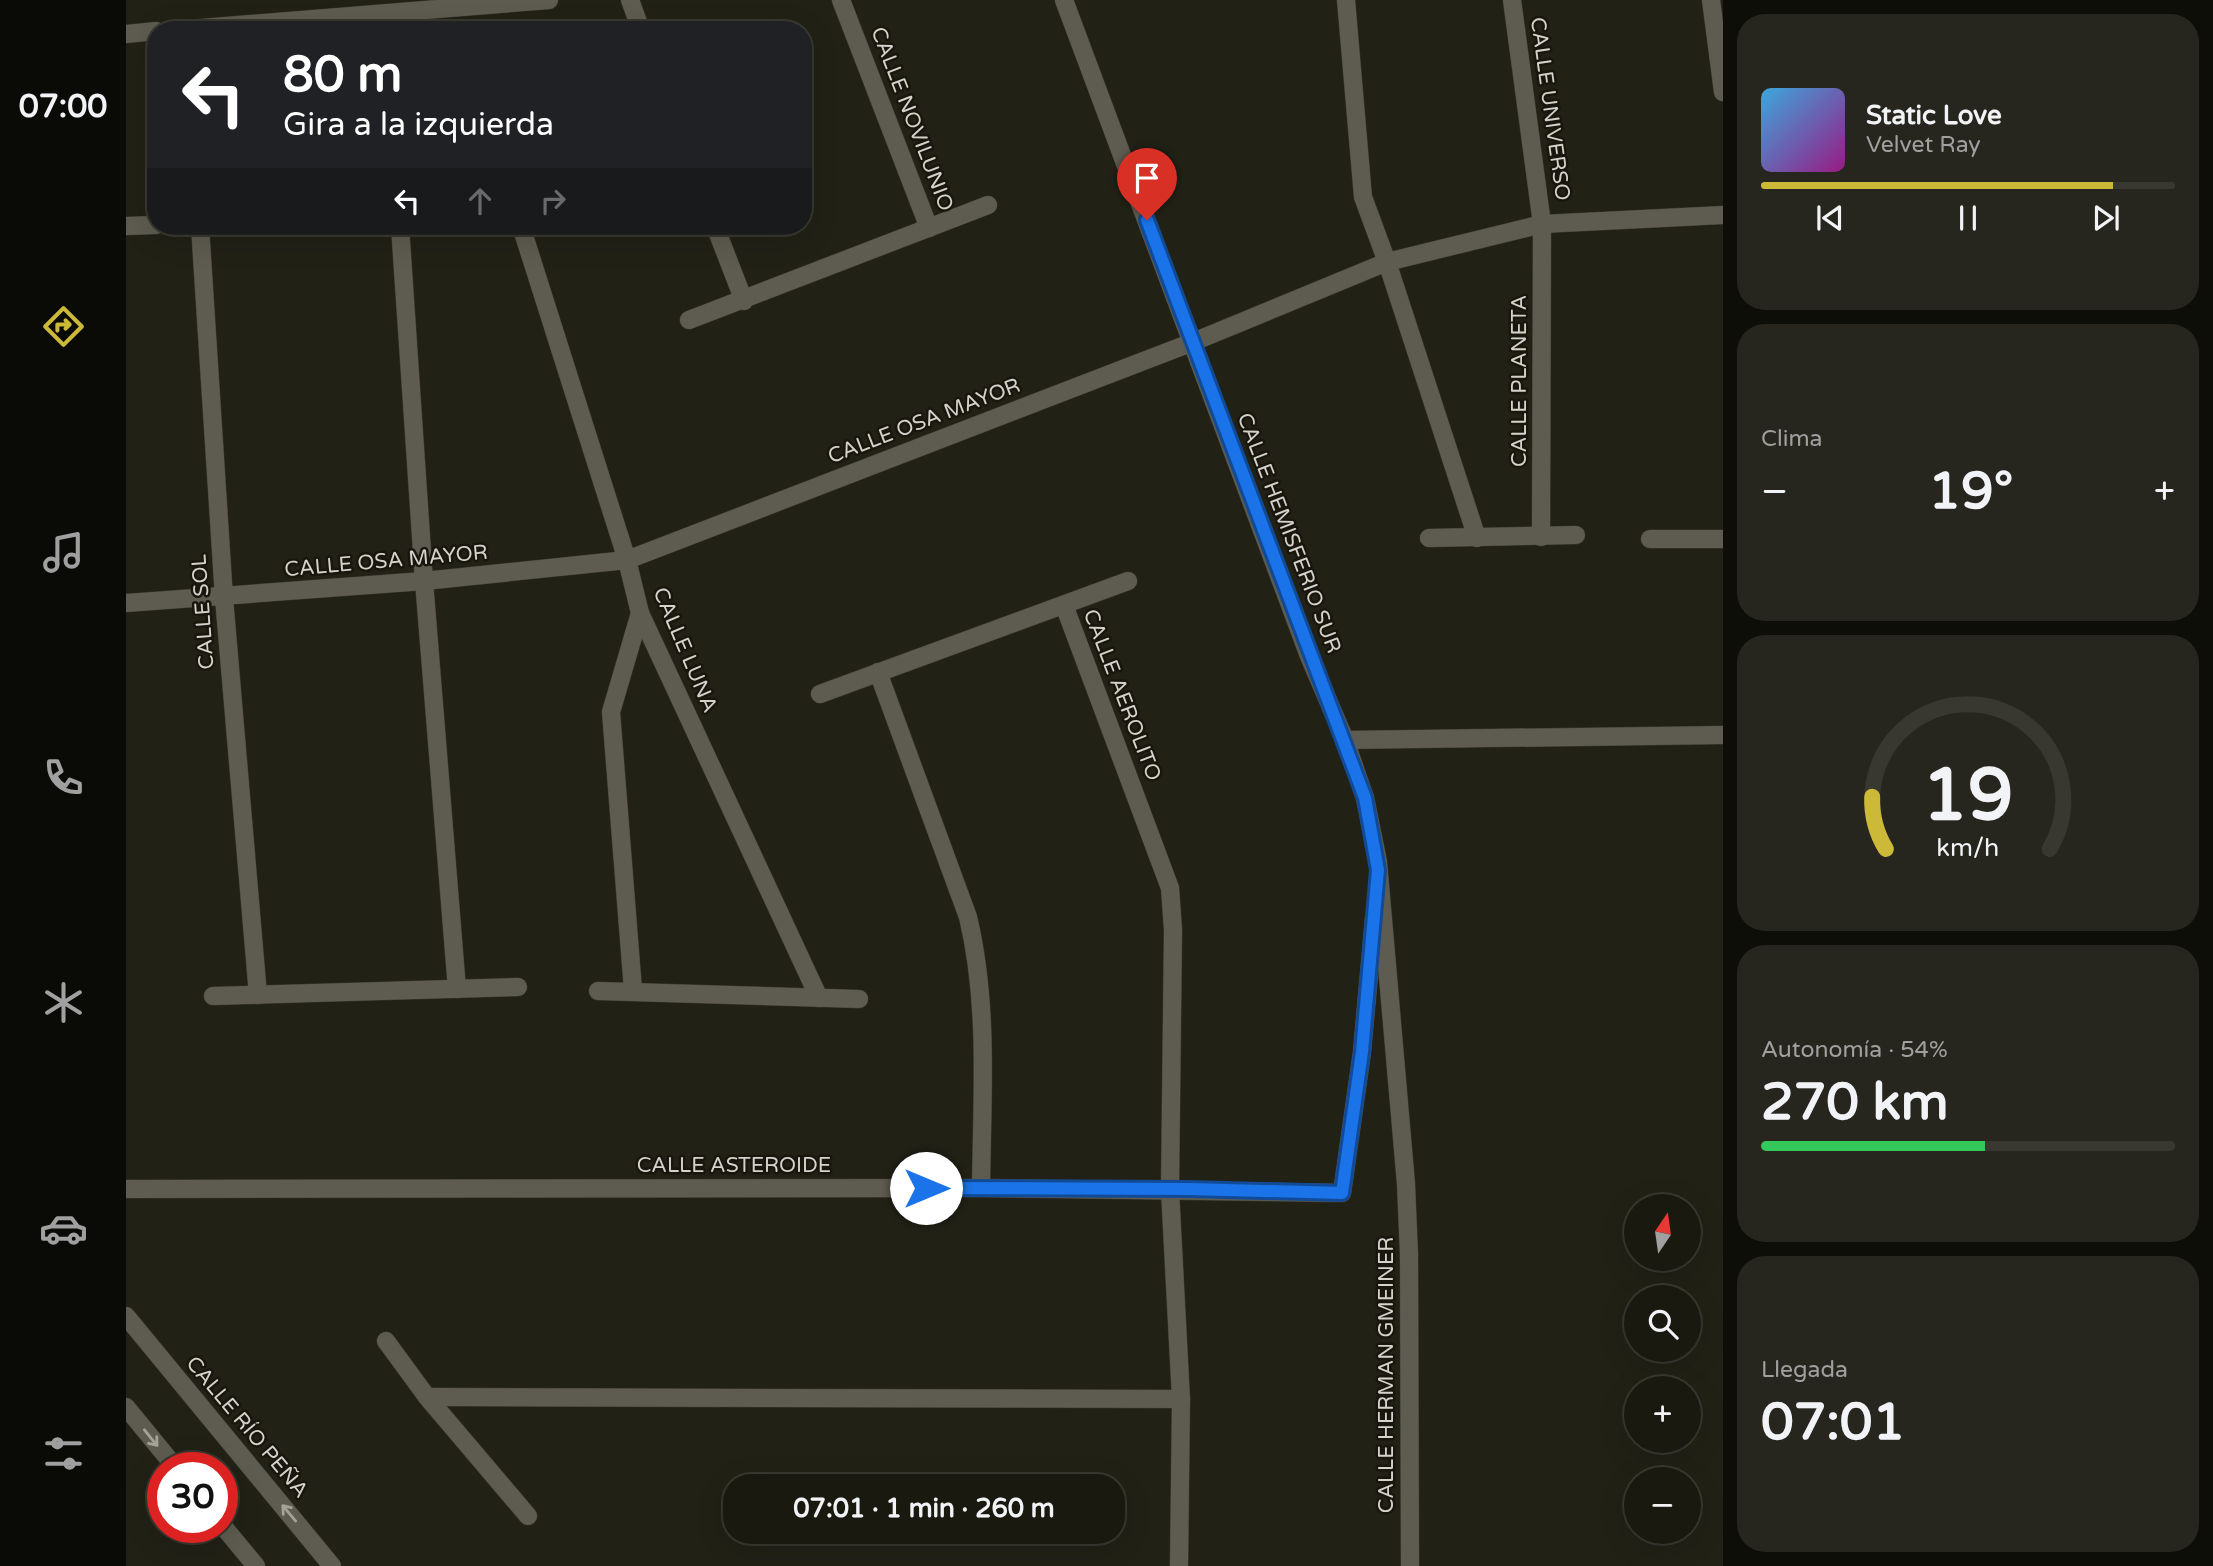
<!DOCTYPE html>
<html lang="es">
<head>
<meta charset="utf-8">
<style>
	:root { --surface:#1a1910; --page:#27261e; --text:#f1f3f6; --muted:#9fa09f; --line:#383830; --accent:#cdb938 }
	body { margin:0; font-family:"Varela Round",sans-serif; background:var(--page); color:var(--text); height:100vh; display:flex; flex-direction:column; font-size:26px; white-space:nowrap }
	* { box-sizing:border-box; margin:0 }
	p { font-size:23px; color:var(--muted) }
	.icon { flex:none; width:38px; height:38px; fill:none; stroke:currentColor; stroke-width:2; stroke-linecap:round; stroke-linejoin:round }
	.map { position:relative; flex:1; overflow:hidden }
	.side { display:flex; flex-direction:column; gap:14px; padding:14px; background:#0e0e09; width:490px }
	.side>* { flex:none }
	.guide { position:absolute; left:21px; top:21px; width:665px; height:214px; border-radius:28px; box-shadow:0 7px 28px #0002,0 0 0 2px var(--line); background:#202124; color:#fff; overflow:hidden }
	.needle { width:46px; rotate:13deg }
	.tools { position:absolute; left:1498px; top:1194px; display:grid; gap:14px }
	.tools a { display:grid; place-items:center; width:77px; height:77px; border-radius:50%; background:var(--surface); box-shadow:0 7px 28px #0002,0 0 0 2px var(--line); font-size:35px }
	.speed { position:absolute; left:21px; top:1452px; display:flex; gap:14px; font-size:35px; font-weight:700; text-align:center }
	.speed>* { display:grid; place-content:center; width:91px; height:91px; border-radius:50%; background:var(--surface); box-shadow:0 7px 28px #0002,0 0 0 2px var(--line); line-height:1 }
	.speed .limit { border:10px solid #d22; background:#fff; color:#111 }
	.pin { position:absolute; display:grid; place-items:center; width:60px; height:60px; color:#fff; margin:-72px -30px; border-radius:50% 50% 50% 0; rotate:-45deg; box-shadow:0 0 7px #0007 }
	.pin .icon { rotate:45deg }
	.me { position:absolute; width:77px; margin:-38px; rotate:90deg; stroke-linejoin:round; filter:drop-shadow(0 0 5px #0008) }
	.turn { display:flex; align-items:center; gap:24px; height:147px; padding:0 21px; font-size:32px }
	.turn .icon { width:91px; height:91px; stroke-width:2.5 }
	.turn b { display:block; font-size:49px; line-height:60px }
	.lanes { display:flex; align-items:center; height:66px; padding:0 21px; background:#0003; justify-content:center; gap:35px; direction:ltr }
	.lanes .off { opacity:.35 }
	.big { font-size:52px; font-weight:700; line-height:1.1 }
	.side .widget { flex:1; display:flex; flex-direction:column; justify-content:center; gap:10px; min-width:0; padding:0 24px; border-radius:28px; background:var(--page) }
	.side .dial { align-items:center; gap:0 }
	.dial svg { height:182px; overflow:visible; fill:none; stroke:var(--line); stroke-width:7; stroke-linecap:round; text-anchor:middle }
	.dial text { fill:var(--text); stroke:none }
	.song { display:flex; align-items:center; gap:21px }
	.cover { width:84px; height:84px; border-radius:10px; background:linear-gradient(135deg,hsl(200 70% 55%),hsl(310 70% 35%)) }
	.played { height:7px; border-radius:4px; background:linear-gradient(90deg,var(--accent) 85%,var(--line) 85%) }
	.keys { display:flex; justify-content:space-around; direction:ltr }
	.heat { display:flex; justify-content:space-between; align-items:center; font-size:38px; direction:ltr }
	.charge { height:10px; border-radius:5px; background:linear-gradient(90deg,#34c759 54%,var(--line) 0) }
	.trip { position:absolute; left:597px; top:1474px; width:402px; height:70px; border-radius:28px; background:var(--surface); box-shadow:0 7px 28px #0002,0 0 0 2px var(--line); font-weight:700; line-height:70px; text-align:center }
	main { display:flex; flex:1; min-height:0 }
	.tabs { display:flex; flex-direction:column; width:126px; justify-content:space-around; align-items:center; background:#0a0a06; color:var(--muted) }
	.tabs .icon { width:49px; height:49px }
	.tabs .selected { color:var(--accent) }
	.tabs b { font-size:32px; color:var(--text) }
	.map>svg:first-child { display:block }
</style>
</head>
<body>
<main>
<nav class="tabs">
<b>07:00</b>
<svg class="icon selected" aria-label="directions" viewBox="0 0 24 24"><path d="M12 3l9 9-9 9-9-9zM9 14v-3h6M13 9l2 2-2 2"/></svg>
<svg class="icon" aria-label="music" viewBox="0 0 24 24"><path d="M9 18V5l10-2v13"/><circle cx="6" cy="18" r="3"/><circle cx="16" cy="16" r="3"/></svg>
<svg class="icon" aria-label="phone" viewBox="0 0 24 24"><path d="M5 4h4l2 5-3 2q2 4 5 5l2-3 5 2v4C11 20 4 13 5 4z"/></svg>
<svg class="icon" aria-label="climate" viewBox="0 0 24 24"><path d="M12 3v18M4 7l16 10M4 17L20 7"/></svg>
<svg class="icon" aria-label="car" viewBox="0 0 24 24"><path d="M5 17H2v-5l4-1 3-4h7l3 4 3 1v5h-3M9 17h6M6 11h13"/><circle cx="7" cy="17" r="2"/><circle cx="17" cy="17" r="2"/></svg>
<svg class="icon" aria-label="filters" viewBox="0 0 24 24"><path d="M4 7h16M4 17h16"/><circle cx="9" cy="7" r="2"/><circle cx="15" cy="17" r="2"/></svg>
</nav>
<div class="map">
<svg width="1597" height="1566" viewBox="0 0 1597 1566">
	<rect width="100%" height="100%" fill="#222116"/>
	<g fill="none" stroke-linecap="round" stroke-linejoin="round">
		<defs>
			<g id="minor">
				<polyline points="504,0 515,30"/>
				<polyline points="715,0 803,228"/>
				<polyline points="938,0 1183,656 1219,740 1239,798 1252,862 1280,1184 1283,1254 1284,1566"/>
				<polyline points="1220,0 1237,197 1261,262 1351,538"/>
				<polyline points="1386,0 1416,224 1415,537"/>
				<polyline points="1585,0 1597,92"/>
				<polyline points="51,30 423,0"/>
				<polyline points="0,34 30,31"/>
				<polyline points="0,226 30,225"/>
				<polyline points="74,226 98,598 132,995"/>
				<polyline points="274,226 298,581 331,989"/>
				<polyline points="395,226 501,560 514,613 693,998"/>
				<polyline points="589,226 618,301"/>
				<polyline points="563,320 862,205"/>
				<polyline points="1303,538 1450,535"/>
				<polyline points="1524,539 1597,539"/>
				<polyline points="0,603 298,581 501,560 1067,342 1261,262 1416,224 1597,215"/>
				<polyline points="938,605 1044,888 1047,930 1044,1190 1055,1399 1053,1566"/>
				<path d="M752,672L842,917C863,1005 856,1098 855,1188"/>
				<polyline points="694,694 1002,581"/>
				<polyline points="1219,740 1597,735"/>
				<polyline points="507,990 485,712 514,613"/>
				<polyline points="472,991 733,999"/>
				<polyline points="87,996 392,987"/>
				<polyline points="0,1189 855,1188 1216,1193 1236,1052 1248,919"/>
				<polyline points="0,1316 206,1566"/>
				<polyline points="260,1341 301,1397 402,1516"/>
				<polyline points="301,1397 1055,1399"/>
				<polyline points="0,1407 50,1468"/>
				<polyline points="96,1525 130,1566"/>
			</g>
		</defs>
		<use href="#minor" stroke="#3c3a33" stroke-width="19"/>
		<use href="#minor" stroke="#5e5c50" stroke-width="18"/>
	</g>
	<defs><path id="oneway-shaft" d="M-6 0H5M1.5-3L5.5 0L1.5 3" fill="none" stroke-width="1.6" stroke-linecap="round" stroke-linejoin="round" transform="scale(1.75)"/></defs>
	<g stroke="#a4a39a">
		<use href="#oneway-shaft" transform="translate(25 1438) rotate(51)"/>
		<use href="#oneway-shaft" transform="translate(163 1513) rotate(-130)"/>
	</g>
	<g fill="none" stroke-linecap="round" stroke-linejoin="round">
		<defs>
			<polyline id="route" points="800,1188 1063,1189 1216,1193 1236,1052 1252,870 1239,798 1021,220"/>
		</defs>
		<use href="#route" stroke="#114b97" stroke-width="18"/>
		<use href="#route" stroke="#1a73e8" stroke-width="12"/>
	</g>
	<g text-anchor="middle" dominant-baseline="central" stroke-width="5" stroke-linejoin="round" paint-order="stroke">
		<g font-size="21" fill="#d3d2cb" stroke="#19170d">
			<text transform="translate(1424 109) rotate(82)">CALLE UNIVERSO</text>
			<text transform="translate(786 119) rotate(69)">CALLE NOVILUNIO</text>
			<text transform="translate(1393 381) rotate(-90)">CALLE PLANETA</text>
			<text transform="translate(798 421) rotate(-21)">CALLE OSA MAYOR</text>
			<text transform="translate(1163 533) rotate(69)">CALLE HEMISFERIO SUR</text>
			<text transform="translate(260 561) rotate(-5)">CALLE OSA MAYOR</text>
			<text transform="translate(77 612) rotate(-94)">CALLE SOL</text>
			<text transform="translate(559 650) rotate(67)">CALLE LUNA</text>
			<text transform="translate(996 695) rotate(69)">CALLE AEROLITO</text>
			<text x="608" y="1165">CALLE ASTEROIDE</text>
			<text transform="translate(1260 1375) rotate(-90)">CALLE HERMAN GMEINER</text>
			<text transform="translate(121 1427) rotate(50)">CALLE RÍO PEÑA</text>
		</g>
	</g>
</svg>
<div class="tools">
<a><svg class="needle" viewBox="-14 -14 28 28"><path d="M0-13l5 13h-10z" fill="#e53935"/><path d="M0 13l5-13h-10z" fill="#9fa09f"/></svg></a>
<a><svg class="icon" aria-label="search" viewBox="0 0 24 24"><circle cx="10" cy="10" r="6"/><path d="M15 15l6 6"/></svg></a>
<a>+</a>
<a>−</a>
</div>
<div class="speed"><div class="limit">30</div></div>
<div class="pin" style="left:1021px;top:220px;background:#d93025"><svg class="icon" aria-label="arrive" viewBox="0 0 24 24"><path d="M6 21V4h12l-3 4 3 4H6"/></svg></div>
<svg class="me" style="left:800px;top:1188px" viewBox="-20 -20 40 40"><circle r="19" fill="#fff"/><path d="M0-13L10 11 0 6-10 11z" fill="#1a73e8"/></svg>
<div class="trip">07:01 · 1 min · 260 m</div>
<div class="guide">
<div class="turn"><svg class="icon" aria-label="left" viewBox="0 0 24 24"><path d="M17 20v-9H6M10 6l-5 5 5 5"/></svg><div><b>80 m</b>Gira a la izquierda</div></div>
<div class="lanes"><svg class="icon" aria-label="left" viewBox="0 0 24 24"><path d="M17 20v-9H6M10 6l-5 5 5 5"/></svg><svg class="icon off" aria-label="ahead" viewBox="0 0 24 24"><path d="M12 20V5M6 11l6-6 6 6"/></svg><svg class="icon off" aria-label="right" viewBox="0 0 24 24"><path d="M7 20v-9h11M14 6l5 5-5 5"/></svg></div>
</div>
</div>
<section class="side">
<div class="widget">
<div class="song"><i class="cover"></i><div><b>Static Love</b><p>Velvet Ray</p></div></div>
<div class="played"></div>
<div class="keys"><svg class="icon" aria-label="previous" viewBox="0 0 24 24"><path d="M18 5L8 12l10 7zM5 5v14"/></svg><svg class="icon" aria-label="pause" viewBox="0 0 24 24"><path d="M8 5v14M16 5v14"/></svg><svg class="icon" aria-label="next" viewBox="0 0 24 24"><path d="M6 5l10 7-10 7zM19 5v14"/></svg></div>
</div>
<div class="widget"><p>Clima</p>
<div class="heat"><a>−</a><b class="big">19°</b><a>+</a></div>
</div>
<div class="widget dial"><svg viewBox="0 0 100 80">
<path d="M14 69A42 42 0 1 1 86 69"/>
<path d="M14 69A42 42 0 0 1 8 46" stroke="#cdb938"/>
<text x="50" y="56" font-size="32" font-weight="700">19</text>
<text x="50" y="72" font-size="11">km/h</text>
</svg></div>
<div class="widget"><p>Autonomía · 54%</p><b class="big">270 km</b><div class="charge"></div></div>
<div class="widget"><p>Llegada</p><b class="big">07:01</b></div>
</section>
</main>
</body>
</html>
